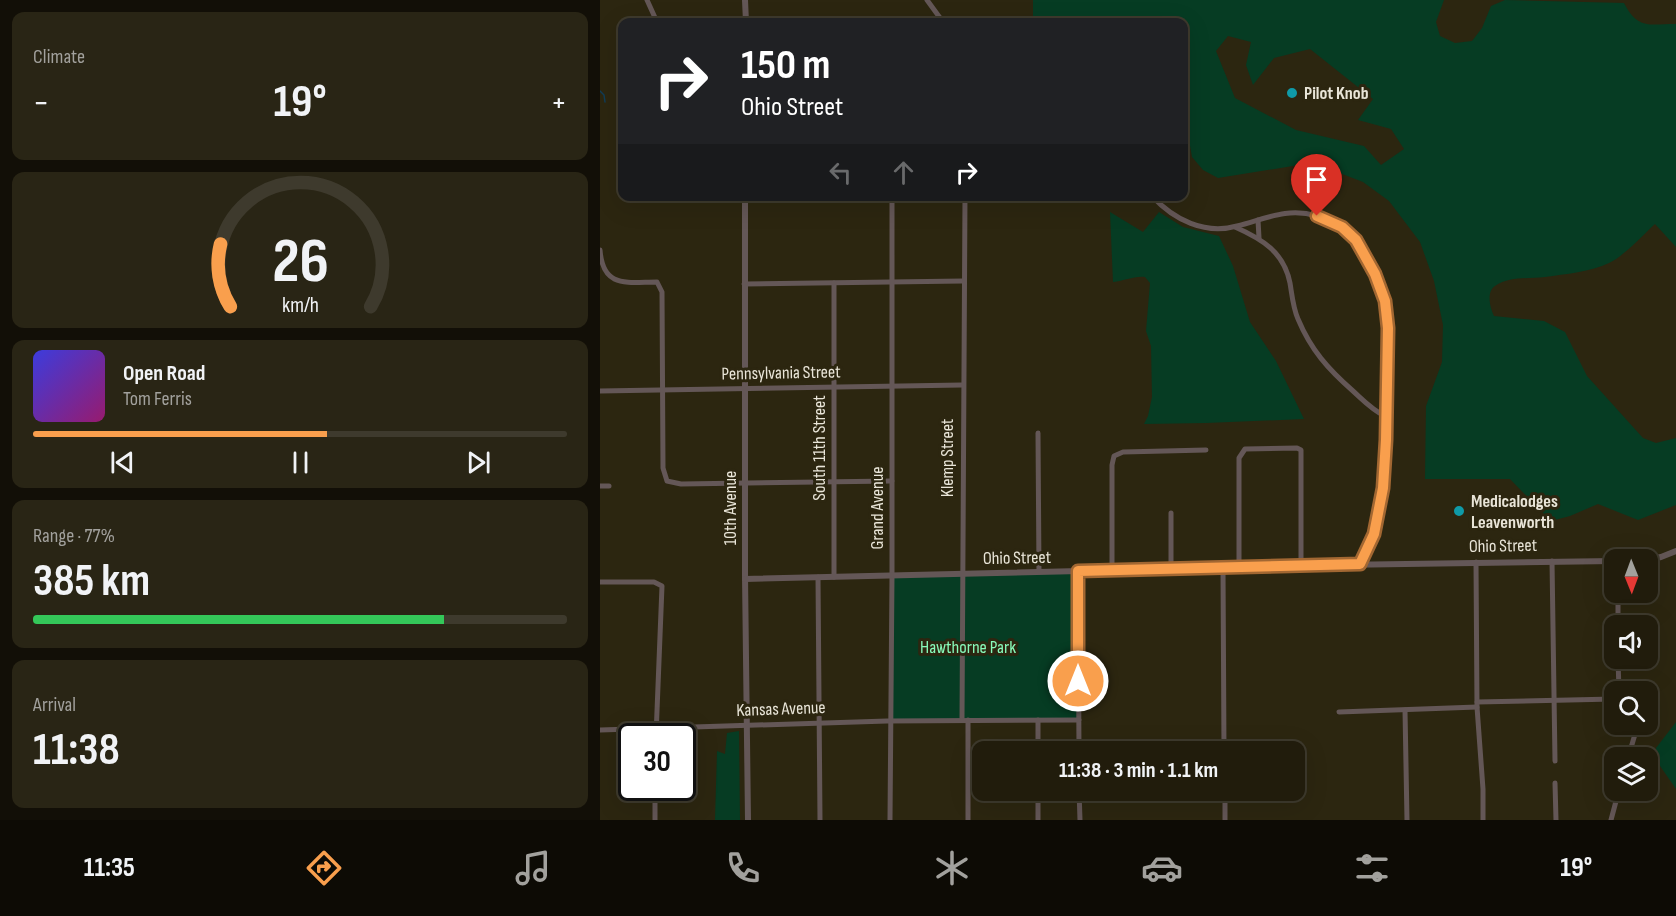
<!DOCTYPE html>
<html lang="en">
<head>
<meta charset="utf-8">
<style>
	:root { --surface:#211c0c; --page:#292515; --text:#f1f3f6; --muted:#a2a19d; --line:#3e3a2d; --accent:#f99f4d }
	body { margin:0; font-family:"Sofia Sans Condensed",sans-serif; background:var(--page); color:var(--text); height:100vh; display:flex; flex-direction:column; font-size:22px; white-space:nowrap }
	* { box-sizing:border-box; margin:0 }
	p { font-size:20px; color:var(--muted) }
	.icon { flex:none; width:33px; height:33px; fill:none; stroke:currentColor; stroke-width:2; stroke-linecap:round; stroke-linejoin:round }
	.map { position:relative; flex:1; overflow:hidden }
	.side { display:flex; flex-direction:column; gap:12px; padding:12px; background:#120f07; width:600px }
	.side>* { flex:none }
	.hud { position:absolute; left:18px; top:18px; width:570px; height:183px; border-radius:12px; box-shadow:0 6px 24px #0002,0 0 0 2px var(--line); background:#202124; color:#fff; overflow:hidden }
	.needle { width:39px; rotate:179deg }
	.tools { position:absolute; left:1004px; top:549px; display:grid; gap:12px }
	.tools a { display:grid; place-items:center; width:54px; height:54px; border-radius:12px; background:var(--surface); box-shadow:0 6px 24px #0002,0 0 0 2px var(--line); font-size:30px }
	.speed { position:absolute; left:18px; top:723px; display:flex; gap:12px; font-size:30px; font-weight:700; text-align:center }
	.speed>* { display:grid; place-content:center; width:78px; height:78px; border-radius:50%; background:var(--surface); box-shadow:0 6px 24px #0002,0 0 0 2px var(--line); line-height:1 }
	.speed .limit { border:3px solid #111; border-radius:9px; background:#fff; color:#111 }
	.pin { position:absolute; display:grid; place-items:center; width:51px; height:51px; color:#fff; margin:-62px -26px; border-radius:50% 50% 50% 0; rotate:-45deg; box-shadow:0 0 6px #0007 }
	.pin .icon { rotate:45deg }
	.me { position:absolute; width:66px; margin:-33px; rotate:0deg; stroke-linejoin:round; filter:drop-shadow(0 0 4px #0008) }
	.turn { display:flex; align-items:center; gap:21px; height:126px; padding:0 24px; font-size:27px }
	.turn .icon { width:78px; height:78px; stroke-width:2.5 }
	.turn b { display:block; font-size:42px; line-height:51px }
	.lanes { display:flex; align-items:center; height:57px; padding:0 24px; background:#0003; justify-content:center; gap:30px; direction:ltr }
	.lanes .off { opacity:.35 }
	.big { font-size:45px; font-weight:700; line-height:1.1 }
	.side .widget { flex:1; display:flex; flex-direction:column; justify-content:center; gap:9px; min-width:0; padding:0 21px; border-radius:12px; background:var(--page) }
	.side .dial { align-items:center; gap:0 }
	.dial svg { height:156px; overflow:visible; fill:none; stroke:var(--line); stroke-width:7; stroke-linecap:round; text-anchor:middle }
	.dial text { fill:var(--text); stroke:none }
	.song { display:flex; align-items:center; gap:18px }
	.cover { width:72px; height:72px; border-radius:9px; background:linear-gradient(135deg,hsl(240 70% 55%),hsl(320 70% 35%)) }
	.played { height:6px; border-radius:3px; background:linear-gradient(90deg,var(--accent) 55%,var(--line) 55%) }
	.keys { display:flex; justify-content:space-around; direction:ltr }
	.heat { display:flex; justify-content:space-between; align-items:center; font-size:33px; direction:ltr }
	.charge { height:9px; border-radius:4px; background:linear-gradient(90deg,#34c759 77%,var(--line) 0) }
	.trip { position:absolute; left:372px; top:741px; width:333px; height:60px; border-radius:12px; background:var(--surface); box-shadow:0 6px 24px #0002,0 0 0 2px var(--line); font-weight:700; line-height:60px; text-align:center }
	.tab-bar { display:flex; height:96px; justify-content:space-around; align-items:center; background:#0d0b05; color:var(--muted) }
	.tab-bar .icon { width:42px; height:42px }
	.tab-bar .selected { color:var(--accent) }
	.tab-bar b { font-size:27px; color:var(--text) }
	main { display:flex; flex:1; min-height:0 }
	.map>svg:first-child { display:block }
</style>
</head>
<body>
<main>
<section class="side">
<div class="widget"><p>Climate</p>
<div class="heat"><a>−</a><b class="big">19°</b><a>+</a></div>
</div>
<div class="widget dial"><svg viewBox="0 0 100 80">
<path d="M14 69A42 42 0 1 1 86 69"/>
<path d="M14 69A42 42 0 0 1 9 37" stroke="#f99f4d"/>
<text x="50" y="56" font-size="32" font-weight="700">26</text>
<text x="50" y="72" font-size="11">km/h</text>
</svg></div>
<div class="widget">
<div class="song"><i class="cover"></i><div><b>Open Road</b><p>Tom Ferris</p></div></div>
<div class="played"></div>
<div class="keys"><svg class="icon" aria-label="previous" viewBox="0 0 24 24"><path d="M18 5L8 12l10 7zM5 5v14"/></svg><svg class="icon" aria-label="pause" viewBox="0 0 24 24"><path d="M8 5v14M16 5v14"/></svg><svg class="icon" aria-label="next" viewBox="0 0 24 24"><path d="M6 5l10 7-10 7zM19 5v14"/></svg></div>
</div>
<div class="widget"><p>Range · 77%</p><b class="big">385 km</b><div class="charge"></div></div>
<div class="widget"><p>Arrival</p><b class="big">11:38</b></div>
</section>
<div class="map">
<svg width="1076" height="820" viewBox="0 0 1076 820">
	<rect width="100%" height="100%" fill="#2c2610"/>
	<g fill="#063c23" fill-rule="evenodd">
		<path d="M433,0H844L836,22L840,36L855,43L872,41L882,28L891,6L905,0L1024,3C1038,30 1049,24 1076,24V247L1055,224C1042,236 1024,256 1009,263C991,272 965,274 945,277C929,279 910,276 895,286C886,292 890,308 894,316L944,321L965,332L987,376L1043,438L1056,443L1076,438V505L1038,520L998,504L970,516L951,521L910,479H825L826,406L842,362L843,325L834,281L820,242L789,201L763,182L737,172L699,165L618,178L603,170L592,157L589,140L584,125V22H433ZM628,36L651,42L646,65L653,85L674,58L710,49L773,99L758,120L791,129L804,149L781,165L764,146L696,130L635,98L616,51Z"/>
		<path d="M510,212L543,232L559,212L583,227L619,236L633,266L650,322L676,361L704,419L606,423L544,424L548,416L552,397L551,346L546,331L550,283L545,277C533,276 525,281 513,282Z"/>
		<polygon points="478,571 479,720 291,721 292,575"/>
		<polygon points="1076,722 1076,789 1058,763 1056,748"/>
		<polygon points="139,731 140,820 115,820 117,751 125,754 127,733"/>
	</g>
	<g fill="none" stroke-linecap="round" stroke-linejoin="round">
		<polyline stroke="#113c56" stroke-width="1.5" points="0,91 4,95 5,102"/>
		<g stroke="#645757" stroke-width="5">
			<polyline points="47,0 57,22"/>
			<polyline points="327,0 343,22"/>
			<path d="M552,196C574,220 605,235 637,226C665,219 687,207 717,216C743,224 753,235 766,259C795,309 787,350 786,405C785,447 787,490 775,531C772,542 765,553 760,564"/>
			<polyline points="658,220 659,238"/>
			<path d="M635,227C662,239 684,252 690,283C692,295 693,308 698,319C711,350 728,369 753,391C764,401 772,410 785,416"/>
			<path d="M0,250C3,289 27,282 57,282L62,292L63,468L67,481L81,484L292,481"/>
			<polyline points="144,284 363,281"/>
			<polyline points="0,391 362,385"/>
			<polyline points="438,433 439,572"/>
			<polyline points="0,486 9,486"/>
			<polyline points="952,561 955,761"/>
			<polyline points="876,562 877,707 883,789 883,820"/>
			<polyline points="623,568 624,752"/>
			<polyline points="639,568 639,458 645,449 697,448 701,450 701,566"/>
			<polyline points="571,569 571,513"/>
			<polyline points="512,570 512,465 514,456 523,452 606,450"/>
			<polyline points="478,571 479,752"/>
			<polyline points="218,577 220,820"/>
			<polyline points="234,577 234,283"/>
			<polyline points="0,582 54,582 62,586 56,736"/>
			<polyline points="1018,626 1018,592"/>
			<polyline points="1018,658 1019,692"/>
			<polyline points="1047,692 1050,683"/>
			<polyline points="877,702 1014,699"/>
			<polyline points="805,710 807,820"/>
			<polyline points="739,712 877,707"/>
			<polyline points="362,720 365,196"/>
			<polyline points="438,720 438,752"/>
			<polyline points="0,730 287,721 479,720"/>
			<polyline points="1028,758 1038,724"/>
			<polyline points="955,783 956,820"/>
			<polyline points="479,790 480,820"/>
			<polyline points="625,790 625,820"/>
			<polyline points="55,820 55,788"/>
			<polyline points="290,820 292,575 292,196"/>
			<polyline points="368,820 368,720"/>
			<polyline points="438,820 438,790"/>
			<polyline points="1011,820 1019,790"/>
		</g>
		<g stroke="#645757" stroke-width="6">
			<polyline points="145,0 146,22"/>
			<polyline points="145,196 145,576 148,820"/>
			<polyline points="1047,560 1061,557 1076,551"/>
			<polyline points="145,579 737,565 1014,561"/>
		</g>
	</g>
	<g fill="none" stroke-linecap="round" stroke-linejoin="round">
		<defs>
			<polyline id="route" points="478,681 478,571 760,564 774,534 783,488 786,440 788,328 785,301 775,274 756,240 742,227 717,216"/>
		</defs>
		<use href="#route" stroke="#a26732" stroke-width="15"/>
		<use href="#route" stroke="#f99f4d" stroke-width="10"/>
	</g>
	<g fill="#0f9aa8" stroke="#2c2610" stroke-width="2">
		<circle cx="692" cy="93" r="6"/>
		<circle cx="859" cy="511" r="6"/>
	</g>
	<g text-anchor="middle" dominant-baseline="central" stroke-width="6" stroke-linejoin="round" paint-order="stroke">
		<g font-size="18" font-weight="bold" fill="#e9e5d8" stroke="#2c2610" text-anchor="start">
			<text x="704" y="93">Pilot Knob</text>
			<text x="871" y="501">Medicalodges<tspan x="871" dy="21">Leavenworth</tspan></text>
		</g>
		<g font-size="18" fill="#e9e5d8" stroke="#2c2610">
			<text transform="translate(181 373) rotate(-1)">Pennsylvania Street</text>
			<text transform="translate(219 448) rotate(-90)">South 11th Street</text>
			<text transform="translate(347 458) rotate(-90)">Klemp Street</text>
			<text transform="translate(130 508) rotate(-90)">10th Avenue</text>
			<text transform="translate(277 508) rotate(-90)">Grand Avenue</text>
			<text transform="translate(903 546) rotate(-1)">Ohio Street</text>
			<text transform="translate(417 558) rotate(-1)">Ohio Street</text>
			<text transform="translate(181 709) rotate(-2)">Kansas Avenue</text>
		</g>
		<g font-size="18" fill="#88faba" stroke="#2c2610">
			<text x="368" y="647">Hawthorne Park</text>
		</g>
	</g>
</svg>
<div class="tools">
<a><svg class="needle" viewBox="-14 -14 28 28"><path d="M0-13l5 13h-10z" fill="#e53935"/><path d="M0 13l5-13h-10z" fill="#a2a19d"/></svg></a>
<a><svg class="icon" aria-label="sound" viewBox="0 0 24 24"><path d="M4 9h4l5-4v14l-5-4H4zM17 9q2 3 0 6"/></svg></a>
<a><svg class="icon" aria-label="search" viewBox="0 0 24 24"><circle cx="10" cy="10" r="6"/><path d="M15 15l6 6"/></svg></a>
<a><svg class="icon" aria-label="layers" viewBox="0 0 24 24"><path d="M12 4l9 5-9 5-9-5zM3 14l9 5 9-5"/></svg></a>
</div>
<div class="speed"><div class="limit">30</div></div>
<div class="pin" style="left:717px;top:216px;background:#d93025"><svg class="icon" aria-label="arrive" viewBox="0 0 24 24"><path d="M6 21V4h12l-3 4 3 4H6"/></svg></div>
<svg class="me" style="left:478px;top:681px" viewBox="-20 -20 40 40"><circle r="17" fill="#f99f4d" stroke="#fff" stroke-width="3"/><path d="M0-11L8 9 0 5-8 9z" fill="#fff"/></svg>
<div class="trip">11:38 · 3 min · 1.1 km</div>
<div class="hud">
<div class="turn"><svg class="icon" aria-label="right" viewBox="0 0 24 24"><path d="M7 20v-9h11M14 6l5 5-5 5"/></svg><div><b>150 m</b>Ohio Street</div></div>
<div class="lanes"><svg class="icon off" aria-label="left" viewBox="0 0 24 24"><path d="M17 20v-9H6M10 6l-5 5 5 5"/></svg><svg class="icon off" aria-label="ahead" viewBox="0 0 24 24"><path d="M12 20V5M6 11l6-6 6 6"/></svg><svg class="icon" aria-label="right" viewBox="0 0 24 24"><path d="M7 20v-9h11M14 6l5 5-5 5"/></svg></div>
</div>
</div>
</main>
<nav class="tab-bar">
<b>11:35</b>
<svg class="icon selected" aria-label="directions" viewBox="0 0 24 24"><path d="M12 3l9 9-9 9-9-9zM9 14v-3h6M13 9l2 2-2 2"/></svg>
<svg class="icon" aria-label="music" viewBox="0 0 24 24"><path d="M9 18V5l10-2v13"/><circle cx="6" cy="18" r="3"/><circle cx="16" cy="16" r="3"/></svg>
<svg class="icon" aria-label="phone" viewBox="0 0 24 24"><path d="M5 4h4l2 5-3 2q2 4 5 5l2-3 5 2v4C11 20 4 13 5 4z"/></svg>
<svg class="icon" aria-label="climate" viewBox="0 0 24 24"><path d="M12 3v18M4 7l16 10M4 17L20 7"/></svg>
<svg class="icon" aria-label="car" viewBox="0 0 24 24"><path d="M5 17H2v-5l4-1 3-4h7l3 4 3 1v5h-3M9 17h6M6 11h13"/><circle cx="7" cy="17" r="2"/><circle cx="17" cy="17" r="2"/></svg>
<svg class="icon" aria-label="filters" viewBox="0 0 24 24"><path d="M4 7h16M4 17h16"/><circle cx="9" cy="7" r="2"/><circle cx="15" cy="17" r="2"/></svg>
<b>19°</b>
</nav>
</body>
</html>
